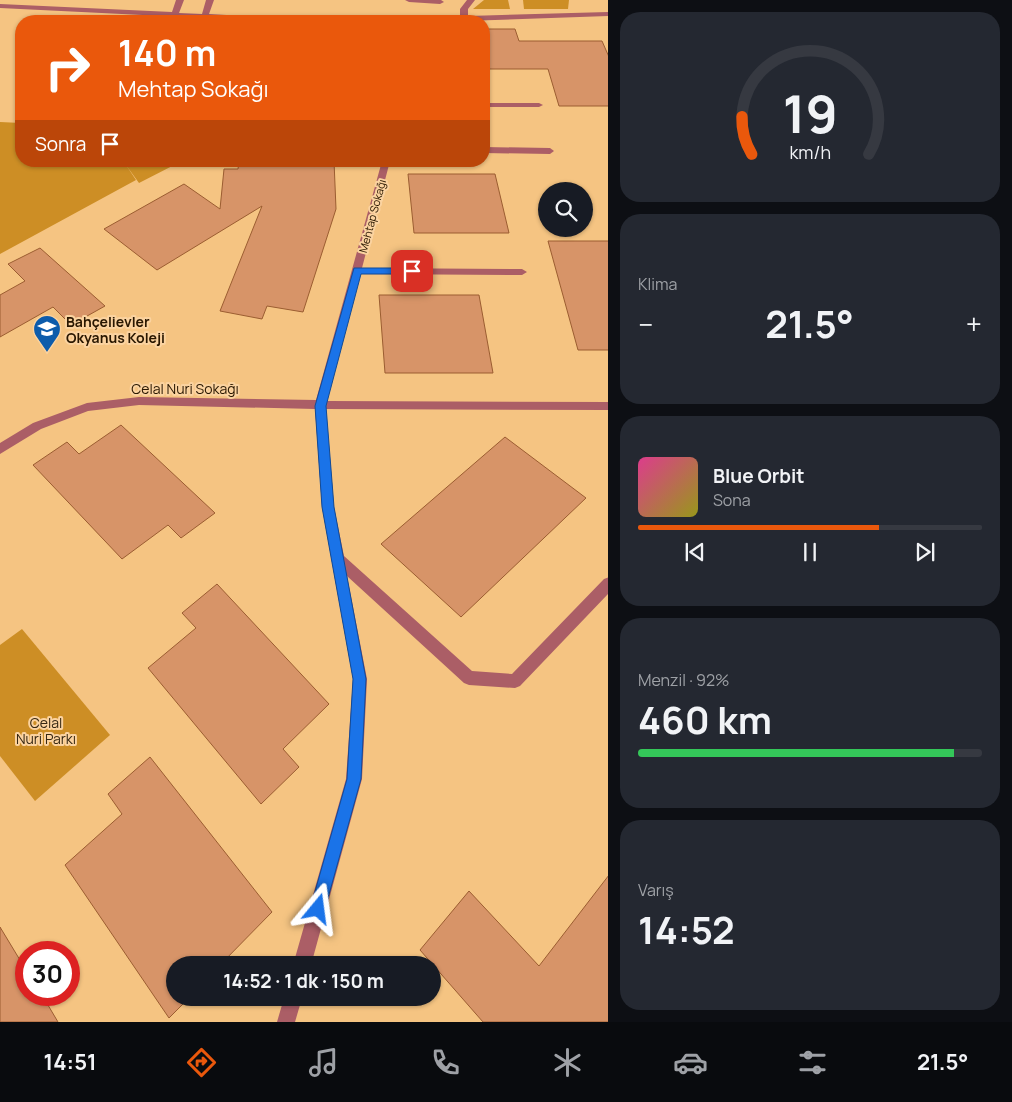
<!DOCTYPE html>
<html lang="tr">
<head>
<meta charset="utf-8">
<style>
	:root { --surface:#171b24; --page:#242831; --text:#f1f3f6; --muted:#9ea1a6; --line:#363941; --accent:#ea580c }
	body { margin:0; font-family:Manrope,sans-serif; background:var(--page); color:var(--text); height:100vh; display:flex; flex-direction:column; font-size:19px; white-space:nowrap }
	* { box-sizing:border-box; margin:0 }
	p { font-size:16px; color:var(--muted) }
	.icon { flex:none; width:28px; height:28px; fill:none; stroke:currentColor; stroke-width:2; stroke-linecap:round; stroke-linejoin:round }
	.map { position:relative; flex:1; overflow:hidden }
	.details { display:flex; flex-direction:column; gap:12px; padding:12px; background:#0d0f14; width:404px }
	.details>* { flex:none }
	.hud { position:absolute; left:15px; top:15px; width:475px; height:152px; border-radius:20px; box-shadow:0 1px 4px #0004; background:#ea580c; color:#fff; overflow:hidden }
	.fabs { position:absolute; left:538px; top:182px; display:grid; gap:10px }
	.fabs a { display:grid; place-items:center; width:55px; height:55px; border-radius:50%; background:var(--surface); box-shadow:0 1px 4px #0004; font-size:25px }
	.speed { position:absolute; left:15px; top:941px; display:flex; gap:10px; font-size:25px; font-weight:700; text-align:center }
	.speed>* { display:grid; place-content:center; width:65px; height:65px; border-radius:50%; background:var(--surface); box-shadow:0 1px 4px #0004; line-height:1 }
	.speed .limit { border:8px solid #d22; background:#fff; color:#111 }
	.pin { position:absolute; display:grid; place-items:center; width:42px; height:42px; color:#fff; margin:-21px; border-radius:10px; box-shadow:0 2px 8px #0006 }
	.me { position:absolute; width:55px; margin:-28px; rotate:16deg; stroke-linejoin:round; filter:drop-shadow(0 0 4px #0008) }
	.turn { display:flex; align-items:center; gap:18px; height:105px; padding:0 20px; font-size:22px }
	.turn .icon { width:65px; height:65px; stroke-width:2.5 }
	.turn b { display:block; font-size:35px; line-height:42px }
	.then { display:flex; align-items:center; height:48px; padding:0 20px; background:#0003; gap:10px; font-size:19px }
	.big { font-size:38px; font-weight:700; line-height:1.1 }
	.details .widget { flex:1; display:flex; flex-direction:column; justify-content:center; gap:8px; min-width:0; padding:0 18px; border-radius:20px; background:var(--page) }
	.details .dial { align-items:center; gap:0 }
	.dial svg { height:130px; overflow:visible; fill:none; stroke:var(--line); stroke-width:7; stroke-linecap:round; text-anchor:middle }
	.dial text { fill:var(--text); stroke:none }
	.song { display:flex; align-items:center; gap:15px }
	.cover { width:60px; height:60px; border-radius:8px; background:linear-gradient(135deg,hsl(330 70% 55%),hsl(60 70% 35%)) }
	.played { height:5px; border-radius:2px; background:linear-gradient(90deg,var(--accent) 70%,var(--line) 70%) }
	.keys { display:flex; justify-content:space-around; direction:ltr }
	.heat { display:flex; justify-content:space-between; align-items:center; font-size:28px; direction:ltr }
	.charge { height:8px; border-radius:4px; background:linear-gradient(90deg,#34c759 92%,var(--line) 0) }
	.trip { position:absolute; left:166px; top:956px; width:275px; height:50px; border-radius:25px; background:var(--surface); box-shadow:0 1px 4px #0004; font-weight:700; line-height:50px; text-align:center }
	.tab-bar { display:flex; height:80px; justify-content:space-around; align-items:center; background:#090b0e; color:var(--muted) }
	.tab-bar .icon { width:35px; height:35px }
	.tab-bar .active { color:var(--accent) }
	.tab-bar b { font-size:22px; color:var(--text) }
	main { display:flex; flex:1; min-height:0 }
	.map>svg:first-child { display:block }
</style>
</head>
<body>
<main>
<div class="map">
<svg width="609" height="1022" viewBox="0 0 609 1022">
	<rect width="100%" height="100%" fill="#f5c482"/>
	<g fill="#cd8e25">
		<polygon points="484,0 508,0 510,9 473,9"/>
		<polygon points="523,0 569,0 568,9 524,9"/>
		<polygon points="0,122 21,123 21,161 182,161 139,183 126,165 136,180 0,254"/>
		<polygon points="22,629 110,735 35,801 0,756 0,645"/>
	</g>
	<g fill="#d79468" stroke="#9b5d31">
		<polygon points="484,29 515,29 519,41 602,41 609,57 609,106 559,106 548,69 484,69"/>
		<polygon points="239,161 334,161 336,209 303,312 267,306 262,319 220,311 262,206 157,270 104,229 184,184 220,209 224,169 238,169"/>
		<polygon points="408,174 495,174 509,233 414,233"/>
		<polygon points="548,241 609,241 609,350 578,350"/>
		<polygon points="40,248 105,306 71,325 53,307 0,337 0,295 25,281 8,264"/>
		<polygon points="379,295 479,295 493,373 385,373"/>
		<polygon points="121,425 215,513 181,538 168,525 122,559 33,465 67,442 79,454"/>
		<polygon points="505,437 586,498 461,617 381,544"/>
		<polygon points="217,584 329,704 283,749 299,767 261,804 148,668 196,628 182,613"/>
		<polygon points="150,757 272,912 220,965 175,965 175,998 189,998 169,1018 65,865 122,814 108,794"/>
		<polygon points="609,875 609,1022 483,1022 420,950 469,891 539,966"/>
		<polygon points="0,927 26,970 26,995 42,995 58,1022 0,1022"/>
	</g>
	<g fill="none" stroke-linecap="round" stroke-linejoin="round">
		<g fill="#ab5e66" fill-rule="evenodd">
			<polygon points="176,0 184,0 179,13 202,14 206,0 214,0 209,14 244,16 460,17 460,9 467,0 475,0 468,9 468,16 609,12 609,16 464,21 244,20 0,8 0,4 172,12"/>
			<polygon points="405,0 441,0 444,2 440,4 409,2"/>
			<polygon points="484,103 539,103 543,105 539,107 484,107"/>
			<polygon points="484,147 550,148 554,151 550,154 484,153"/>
			<polygon points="382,161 390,161 362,268 522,269 527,272 522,275 360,274 327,401 609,402 609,410 326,409 334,507 344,556 472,671 512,674 604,579 609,577 609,593 520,686 515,688 469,685 464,683 347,576 367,679 362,779 311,965 293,965 346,779 353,679 322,507 315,409 139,405 88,411 41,429 0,454 0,443 33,423 87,403 139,397 316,400"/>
			<polygon points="284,998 302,998 295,1022 277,1022"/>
		</g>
	</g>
	<polygon fill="#1a73e8" stroke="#114b97" points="354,268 412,268 417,271 412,274 361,274 326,406 334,507 366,679 361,779 325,909 323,914 318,917 312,914 310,909 347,779 353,679 322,507 315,406"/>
	<defs>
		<symbol id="school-pin" viewBox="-11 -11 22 30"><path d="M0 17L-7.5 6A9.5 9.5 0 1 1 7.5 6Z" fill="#0d5cab" stroke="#fbd3a0"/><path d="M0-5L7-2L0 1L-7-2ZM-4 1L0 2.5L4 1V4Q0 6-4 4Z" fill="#fff"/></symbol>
	</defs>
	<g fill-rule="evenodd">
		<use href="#school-pin" x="31" y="313" width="32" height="43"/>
	</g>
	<g text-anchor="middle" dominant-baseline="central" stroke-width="4" stroke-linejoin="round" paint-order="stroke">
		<g font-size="11" fill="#291700" stroke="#fbd3a0">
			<text transform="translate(372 216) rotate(-75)">Mehtap Sokağı</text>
		</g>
		<g font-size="14" font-weight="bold" fill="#291700" stroke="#fbd3a0" text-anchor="start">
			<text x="66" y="321">Bahçelievler<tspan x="66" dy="16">Okyanus Koleji</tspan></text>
		</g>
		<g font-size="14" fill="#291700" stroke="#fbd3a0">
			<text x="185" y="388">Celal Nuri Sokağı</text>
		</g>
		<g font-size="14" fill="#352713" stroke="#fbd3a0">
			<text x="46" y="722">Celal<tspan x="46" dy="16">Nuri Parkı</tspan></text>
		</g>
	</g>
</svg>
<div class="fabs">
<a><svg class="icon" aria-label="search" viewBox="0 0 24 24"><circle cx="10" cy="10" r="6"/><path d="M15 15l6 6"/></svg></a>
</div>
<div class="speed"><div class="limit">30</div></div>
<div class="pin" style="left:412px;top:271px;background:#d93025"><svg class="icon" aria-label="arrive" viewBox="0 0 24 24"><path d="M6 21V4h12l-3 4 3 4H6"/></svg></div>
<svg class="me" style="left:318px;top:909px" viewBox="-20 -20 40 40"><path d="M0-17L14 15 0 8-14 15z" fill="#1a73e8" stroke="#fff" stroke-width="4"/></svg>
<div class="trip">14:52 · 1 dk · 150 m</div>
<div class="hud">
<div class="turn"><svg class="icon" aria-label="right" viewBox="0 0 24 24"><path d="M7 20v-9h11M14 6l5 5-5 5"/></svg><div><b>140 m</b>Mehtap Sokağı</div></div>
<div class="then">Sonra<svg class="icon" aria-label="arrive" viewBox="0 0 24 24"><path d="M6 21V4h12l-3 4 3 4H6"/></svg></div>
</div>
</div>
<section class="details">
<div class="widget dial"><svg viewBox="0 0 100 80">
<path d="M14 69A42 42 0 1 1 86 69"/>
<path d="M14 69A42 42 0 0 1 8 46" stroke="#ea580c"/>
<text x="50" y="56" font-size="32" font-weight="700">19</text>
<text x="50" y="72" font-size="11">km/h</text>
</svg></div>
<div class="widget"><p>Klima</p>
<div class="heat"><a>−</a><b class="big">21.5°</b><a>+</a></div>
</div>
<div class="widget">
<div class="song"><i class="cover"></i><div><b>Blue Orbit</b><p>Sona</p></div></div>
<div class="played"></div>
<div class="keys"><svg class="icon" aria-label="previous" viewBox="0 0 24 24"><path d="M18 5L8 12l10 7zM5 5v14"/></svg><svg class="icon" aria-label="pause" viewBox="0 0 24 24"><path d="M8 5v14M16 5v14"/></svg><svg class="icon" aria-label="next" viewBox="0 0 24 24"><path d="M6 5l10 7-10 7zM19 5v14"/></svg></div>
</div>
<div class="widget"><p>Menzil · 92%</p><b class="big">460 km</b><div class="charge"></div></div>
<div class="widget"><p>Varış</p><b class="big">14:52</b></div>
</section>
</main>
<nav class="tab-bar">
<b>14:51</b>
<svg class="icon active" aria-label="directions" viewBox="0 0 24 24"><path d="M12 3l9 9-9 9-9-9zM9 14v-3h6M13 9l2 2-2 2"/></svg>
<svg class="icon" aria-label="music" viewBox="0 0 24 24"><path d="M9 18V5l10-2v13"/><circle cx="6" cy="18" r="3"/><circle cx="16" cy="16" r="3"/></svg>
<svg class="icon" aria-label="phone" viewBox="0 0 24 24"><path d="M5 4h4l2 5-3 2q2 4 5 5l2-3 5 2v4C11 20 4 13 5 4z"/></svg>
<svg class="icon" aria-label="climate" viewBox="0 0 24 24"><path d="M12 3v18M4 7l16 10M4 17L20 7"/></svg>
<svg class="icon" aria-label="car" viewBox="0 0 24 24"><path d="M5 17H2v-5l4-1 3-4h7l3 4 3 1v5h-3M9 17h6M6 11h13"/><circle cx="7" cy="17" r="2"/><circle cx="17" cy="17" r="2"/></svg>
<svg class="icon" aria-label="filters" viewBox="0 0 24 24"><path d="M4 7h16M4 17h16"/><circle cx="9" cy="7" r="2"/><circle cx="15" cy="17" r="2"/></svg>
<b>21.5°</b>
</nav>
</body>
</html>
